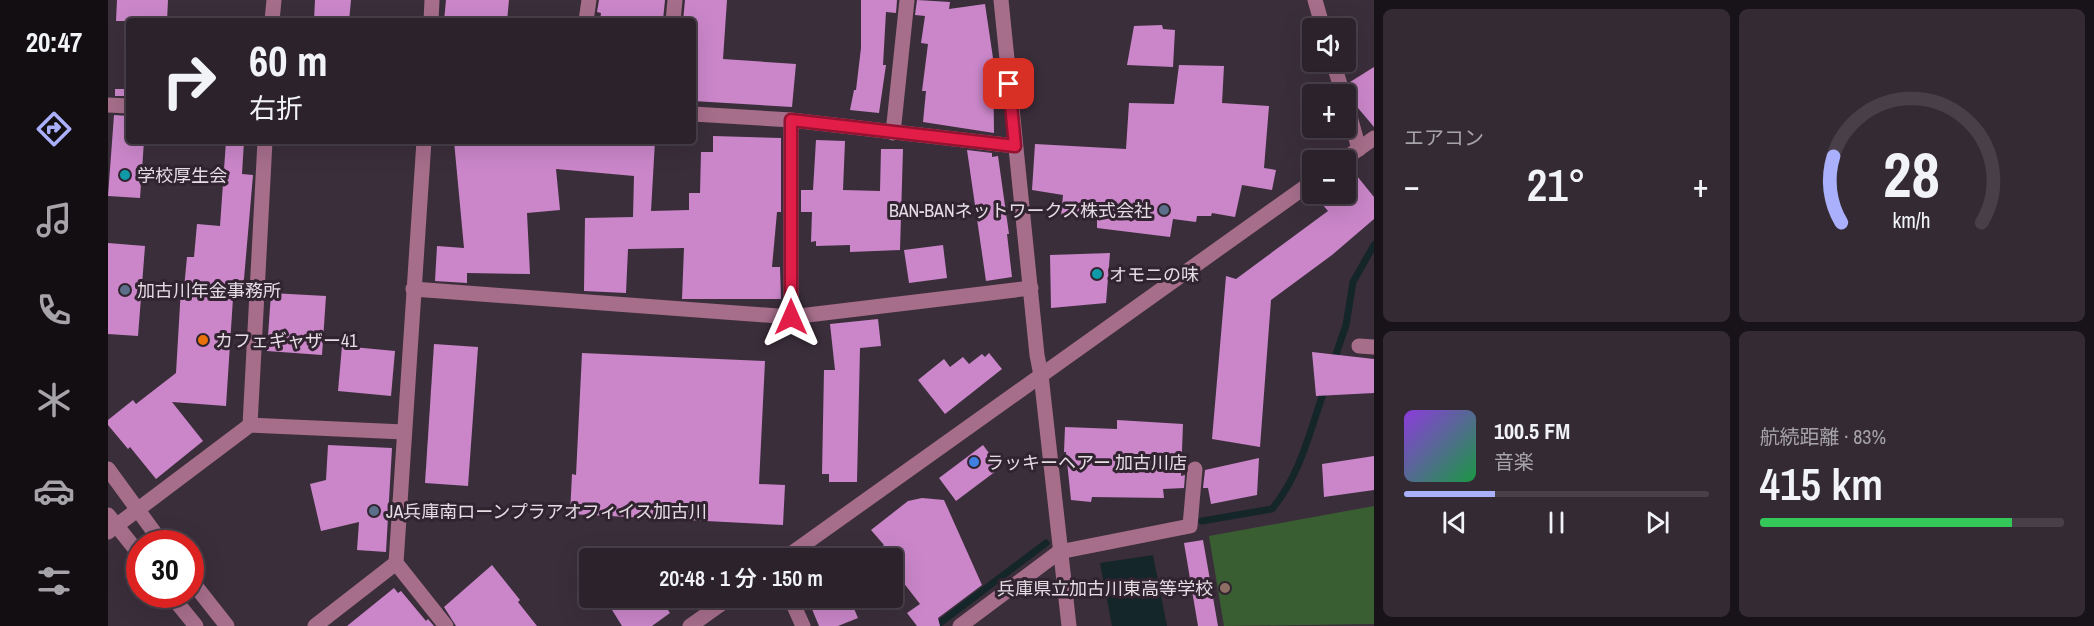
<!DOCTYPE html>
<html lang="ja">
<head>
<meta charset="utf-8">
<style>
	:root { --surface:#2c222c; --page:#342a34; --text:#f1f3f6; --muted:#a6a4a9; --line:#483f48; --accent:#aab0fc }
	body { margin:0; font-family:"Archivo Narrow","Noto Sans JP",sans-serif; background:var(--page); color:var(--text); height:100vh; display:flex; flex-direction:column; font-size:22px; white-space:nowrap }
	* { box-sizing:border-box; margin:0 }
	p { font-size:20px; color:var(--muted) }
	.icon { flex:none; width:33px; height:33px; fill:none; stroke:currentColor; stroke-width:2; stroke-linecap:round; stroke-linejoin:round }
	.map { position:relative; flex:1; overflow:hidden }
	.sheet { display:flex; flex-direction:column; gap:9px; padding:9px; background:#181318; width:720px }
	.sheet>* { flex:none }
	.hud { position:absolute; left:18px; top:18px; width:570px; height:126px; border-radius:6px; box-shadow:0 6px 24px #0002,0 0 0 2px var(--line); background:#2c222c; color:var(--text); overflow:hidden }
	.tools { position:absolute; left:1194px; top:18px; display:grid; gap:12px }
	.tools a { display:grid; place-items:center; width:54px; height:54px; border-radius:6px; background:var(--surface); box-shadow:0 6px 24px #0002,0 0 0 2px var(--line); font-size:30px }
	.speed { position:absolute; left:18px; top:530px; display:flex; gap:12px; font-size:30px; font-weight:700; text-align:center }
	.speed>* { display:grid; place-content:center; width:78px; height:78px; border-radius:50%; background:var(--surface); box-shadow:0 6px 24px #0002,0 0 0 2px var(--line); line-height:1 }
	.speed .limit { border:9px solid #d22; background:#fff; color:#111 }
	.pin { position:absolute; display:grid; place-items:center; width:51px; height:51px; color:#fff; margin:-26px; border-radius:12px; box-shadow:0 3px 9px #0006 }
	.me { position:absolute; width:66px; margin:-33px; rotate:0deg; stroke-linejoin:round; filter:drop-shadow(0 0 4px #0008) }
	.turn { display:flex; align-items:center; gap:21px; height:126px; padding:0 24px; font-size:27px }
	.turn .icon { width:78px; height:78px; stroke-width:2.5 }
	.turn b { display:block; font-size:42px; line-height:51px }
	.big { font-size:45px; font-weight:600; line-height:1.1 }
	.sheet .widget { flex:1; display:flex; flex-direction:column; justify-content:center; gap:9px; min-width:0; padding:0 21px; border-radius:9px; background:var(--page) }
	.sheet .dial { align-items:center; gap:0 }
	.dial svg { height:156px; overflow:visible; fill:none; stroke:var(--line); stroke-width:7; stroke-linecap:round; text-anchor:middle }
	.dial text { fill:var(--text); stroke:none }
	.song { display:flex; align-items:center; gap:18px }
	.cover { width:72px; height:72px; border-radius:9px; background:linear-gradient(135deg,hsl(270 70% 55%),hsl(140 70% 35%)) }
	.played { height:6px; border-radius:3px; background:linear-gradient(90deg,var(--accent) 30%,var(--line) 30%) }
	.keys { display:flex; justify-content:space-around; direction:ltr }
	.heat { display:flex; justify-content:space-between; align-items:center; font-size:33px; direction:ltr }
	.charge { height:9px; border-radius:4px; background:linear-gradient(90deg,#34c759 83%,var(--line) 0) }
	.sheet .tiles { flex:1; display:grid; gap:9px; grid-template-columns:repeat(2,1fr) }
	.trip { position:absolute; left:471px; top:548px; width:324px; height:60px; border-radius:6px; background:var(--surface); box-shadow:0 6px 24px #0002,0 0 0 2px var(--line); font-weight:600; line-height:60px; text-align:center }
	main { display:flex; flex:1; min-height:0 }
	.tab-bar { display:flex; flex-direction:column; width:108px; justify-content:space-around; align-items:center; background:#120e12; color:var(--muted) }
	.tab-bar .icon { width:42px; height:42px }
	.tab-bar .active { color:var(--accent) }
	.tab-bar b { font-size:27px; color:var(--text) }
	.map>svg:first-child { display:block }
</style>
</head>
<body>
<main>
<nav class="tab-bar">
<b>20:47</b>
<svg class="icon active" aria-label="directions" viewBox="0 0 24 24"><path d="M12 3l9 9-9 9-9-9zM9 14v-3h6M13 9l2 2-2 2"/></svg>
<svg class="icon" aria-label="music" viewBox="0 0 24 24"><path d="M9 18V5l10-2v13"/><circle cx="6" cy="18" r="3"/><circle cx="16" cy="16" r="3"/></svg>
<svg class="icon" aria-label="phone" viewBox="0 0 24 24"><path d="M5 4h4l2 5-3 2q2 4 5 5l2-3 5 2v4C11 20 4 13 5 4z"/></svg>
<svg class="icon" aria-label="climate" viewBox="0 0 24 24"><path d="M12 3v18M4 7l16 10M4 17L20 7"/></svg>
<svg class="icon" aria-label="car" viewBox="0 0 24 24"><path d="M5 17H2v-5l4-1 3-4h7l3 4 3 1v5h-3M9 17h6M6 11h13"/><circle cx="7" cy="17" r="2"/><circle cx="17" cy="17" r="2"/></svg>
<svg class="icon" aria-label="filters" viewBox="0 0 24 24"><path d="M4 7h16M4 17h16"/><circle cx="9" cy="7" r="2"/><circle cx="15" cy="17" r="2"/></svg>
</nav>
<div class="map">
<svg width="1266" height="626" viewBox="0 0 1266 626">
	<rect width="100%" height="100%" fill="#3b2e3b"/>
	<polygon fill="#395e31" points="1266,506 1266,624 1116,626 1101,536"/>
	<polygon fill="#142629" points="1045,555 1059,626 1004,626 992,563"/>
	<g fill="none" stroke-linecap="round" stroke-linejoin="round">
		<g stroke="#142629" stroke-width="7">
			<polyline points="1225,363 1238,325 1245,282 1266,245"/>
			<path d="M1094,521L1164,509C1193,474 1202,430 1217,388"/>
			<polyline points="828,626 938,543"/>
		</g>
	</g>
	<g fill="#ca86c9">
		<polygon points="9,0 60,0 59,21 8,21"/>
		<polygon points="207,0 243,0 241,21 206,20"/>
		<polygon points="338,0 401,0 399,21 336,21"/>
		<polygon points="491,0 557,0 555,20 523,16 522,21 492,21 493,13 489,12"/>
		<polygon points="577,0 619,0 615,59 688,64 684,107 585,101 585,57 587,57 590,23 575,21"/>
		<polygon points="753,0 789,0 788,13 778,12 775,65 778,65 771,113 742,110 746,90 748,90 753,48"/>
		<polygon points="809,0 842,2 841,9 877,4 885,58 886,133 815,122 818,91 814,91 820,44 813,43 817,16 807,15"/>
		<polygon points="1054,25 1055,29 1067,30 1065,67 1019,65 1026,26"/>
		<polygon points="1071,65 1116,66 1114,103 1161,106 1156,168 1168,170 1164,190 1134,185 1127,217 1104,213 1103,216 1089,216 1088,222 1065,219 1062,237 989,228 989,217 953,216 955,195 924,190 927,144 1018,149 1021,103 1066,104"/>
		<polygon points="1266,67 1266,127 1250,108 1242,82"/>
		<rect x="7" y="89" width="14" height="7"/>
		<polygon points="6,115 21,116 21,141 36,141 32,198 0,196"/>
		<polygon points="605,136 673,138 673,212 669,212 664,267 672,267 673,299 574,299 576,248 520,249 518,293 476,291 477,218 525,217 526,176 448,169 452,210 419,213 422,274 359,273 359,283 327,281 329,246 356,248 346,141 410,141 411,144 439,141 547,141 543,211 581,210 581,193 592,193 593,152 605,152"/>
		<polygon points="708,140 737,141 735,190 772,191 773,149 795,149 792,250 742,252 742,245 708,246 708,241 703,242 704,212 693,212 693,190 705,190"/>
		<polygon points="118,141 136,141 134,174 145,175 136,279 125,298 118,406 64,402 95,441 48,479 22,447 20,449 0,425 0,420 25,400 28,404 68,373 73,288 76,288 79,257 86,257 89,224 112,226"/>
		<polygon points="859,150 884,153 884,157 890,156 901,234 899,234 904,277 878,281"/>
		<polygon points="1249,176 1266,197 1266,219 1224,255 1163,300 1152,447 1104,439 1118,276 1128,279 1220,211 1214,204 1227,194 1238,194 1238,185"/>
		<polygon points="0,243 37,246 30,336 0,334"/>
		<polygon points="835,245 839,278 801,283 796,250"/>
		<polygon points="1002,253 998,303 943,308 942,255"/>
		<polygon points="163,293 218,296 214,355 159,351"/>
		<polygon points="770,319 773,346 752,348 749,482 721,482 721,474 714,474 716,370 727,370 722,324"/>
		<polygon points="326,344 370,347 360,486 317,483"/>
		<polygon points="234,346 287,351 283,396 230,391"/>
		<polygon points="1204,352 1266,359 1266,393 1208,396"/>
		<polygon points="474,353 657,361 651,484 677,485 675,525 462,514 464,474 468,475"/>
		<polygon points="881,353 894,369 837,414 810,380 836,359 842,367 855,357 861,364 874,354 877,357"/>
		<polygon points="1009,420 1075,424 1073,476 1077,475 1076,488 1055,489 1056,498 984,497 983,502 963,500 958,452 956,452 957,427 1009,429"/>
		<polygon points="220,445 284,448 278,552 249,550 251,522 213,531 202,484 218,480"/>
		<polygon points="875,445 892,468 848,501 831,478"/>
		<polygon points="1266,456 1266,490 1216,497 1214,464"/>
		<polygon points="1151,458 1149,495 1103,504 1100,488 1095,488 1097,470"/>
		<polygon points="814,498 836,500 874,585 830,618 832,626 809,626 799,613 812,604 784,568 784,558 777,558 770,549 776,545 763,530 800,501"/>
		<polygon points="1095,540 1110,626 1090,626 1076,543"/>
		<polygon points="384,565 412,600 410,602 429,626 348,626 336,607"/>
		<polygon points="286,588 290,593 293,591 318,621 320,619 326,626 239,626"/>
		<polygon points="496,597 551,597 562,613 544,626 514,626"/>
		<polygon points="699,597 741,597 750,618 730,626 711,626"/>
	</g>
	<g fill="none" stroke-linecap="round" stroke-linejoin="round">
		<g stroke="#a66e8b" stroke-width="15">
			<polyline points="893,0 929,355 933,375 961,626"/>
			<polyline points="1207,0 1215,28"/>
			<polyline points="164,21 166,0"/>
			<polyline points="323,21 324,0"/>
			<polyline points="478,21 481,0"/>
			<polyline points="565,21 567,0"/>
			<polyline points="1225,62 1235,94"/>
			<polyline points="1238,102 1251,149"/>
			<polyline points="0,105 21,106"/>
			<polyline points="585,114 683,120 907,146"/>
			<polyline points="785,133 799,0"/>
			<polyline points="316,141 288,563 338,626"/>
			<polyline points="1235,160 1266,138"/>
			<polyline points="305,289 683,317 923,288"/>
			<polyline points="683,317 683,120"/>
			<polyline points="1251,346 1266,347"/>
			<polyline points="142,425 157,141"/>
			<polyline points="0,469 54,543"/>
			<polyline points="0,515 32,555"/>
			<polyline points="0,532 142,425 296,432"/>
			<polyline points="677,558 1204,182"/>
			<polyline points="82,579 119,626"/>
			<polyline points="62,594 88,626"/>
			<polyline points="682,597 695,626"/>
			<polyline points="207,626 288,563"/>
			<polyline points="582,626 623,597"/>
			<polyline points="852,626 951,552 1082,526 1087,469"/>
		</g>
	</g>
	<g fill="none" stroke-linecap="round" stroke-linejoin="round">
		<defs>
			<polyline id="route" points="683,317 683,120 907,146 901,84"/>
		</defs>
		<use href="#route" stroke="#92132f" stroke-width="15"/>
		<use href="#route" stroke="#e11d48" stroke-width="10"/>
	</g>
	<g fill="#0f9aa8" stroke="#312430" stroke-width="2">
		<circle cx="17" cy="175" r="6"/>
		<circle cx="989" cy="274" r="6"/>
	</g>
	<g fill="#5c6f8a" stroke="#312430" stroke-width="2">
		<circle cx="1056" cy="210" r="6"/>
		<circle cx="17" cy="290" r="6"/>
		<circle cx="266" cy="511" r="6"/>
	</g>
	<circle fill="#e8710a" stroke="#312430" stroke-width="2" cx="95" cy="340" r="6"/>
	<circle fill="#3f7fe0" stroke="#312430" stroke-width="2" cx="866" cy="462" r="6"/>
	<circle fill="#8d6e63" stroke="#312430" stroke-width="2" cx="1117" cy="588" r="6"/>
	<g text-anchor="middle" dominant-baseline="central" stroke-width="6" stroke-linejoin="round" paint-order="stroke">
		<g font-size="18" fill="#e5dce4" stroke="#312430" text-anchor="start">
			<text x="29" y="175">学校厚生会</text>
			<text x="1044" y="210" text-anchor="end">BAN-BANネットワークス株式会社</text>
			<text x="1001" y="274">オモニの味</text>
			<text x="29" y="290">加古川年金事務所</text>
			<text x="107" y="340">カフェギャザー41</text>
			<text x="878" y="462">ラッキーヘアー 加古川店</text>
			<text x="278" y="511">JA兵庫南ローンプラアオフィイス加古川</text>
			<text x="1105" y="588" text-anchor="end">兵庫県立加古川東高等学校</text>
		</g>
	</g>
</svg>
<div class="tools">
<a><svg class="icon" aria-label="sound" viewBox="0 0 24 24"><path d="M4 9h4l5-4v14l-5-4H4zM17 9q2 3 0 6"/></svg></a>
<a>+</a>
<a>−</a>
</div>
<div class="speed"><div class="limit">30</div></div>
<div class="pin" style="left:901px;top:84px;background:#d93025"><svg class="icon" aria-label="arrive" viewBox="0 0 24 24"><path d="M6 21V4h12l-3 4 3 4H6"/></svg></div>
<svg class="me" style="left:683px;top:317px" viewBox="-20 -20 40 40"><path d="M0-17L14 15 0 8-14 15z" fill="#e11d48" stroke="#fff" stroke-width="4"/></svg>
<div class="trip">20:48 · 1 分 · 150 m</div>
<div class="hud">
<div class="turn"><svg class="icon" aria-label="right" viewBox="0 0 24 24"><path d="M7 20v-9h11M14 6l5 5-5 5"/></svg><div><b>60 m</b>右折</div></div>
</div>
</div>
<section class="sheet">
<div class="tiles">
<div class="widget"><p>エアコン</p>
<div class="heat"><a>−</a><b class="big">21°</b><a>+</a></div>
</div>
<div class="widget dial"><svg viewBox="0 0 100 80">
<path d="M14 69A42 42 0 1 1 86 69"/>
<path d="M14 69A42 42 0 0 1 10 35" stroke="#aab0fc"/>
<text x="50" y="56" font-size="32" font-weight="700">28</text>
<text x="50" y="72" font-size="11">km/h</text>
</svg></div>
<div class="widget">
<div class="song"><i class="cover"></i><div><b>100.5 FM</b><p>音楽</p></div></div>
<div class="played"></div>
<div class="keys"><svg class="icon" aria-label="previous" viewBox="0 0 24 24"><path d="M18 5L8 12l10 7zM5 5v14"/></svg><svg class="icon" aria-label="pause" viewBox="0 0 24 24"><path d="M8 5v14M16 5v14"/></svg><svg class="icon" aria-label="next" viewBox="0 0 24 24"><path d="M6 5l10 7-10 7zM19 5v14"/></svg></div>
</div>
<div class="widget"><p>航続距離 · 83%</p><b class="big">415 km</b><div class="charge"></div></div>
</div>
</section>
</main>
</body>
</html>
